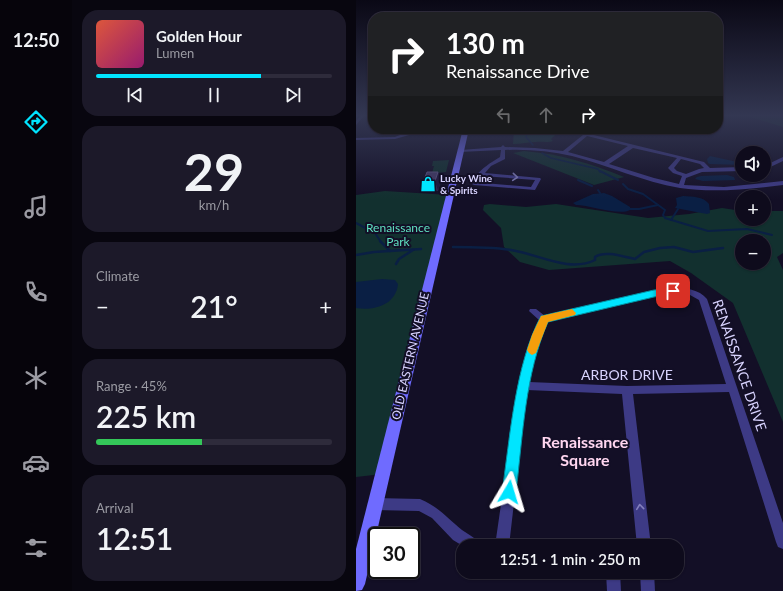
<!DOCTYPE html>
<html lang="en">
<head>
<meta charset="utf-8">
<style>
	:root { --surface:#0e0b1c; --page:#1c1929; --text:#f1f3f6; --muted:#9b9ba3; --line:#2e2b3b; --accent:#00e5ff }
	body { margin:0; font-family:Lato,sans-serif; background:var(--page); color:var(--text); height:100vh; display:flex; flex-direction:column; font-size:15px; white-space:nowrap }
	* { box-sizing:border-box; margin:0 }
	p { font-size:13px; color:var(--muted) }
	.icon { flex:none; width:22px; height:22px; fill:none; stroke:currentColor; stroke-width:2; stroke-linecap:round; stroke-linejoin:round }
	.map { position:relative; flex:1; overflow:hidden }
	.details { display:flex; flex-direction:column; gap:10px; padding:10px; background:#08060f; width:284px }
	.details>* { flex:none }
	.hud { position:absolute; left:12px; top:12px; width:355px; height:122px; border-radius:16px; box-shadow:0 1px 3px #0004,0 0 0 1px var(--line); background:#202124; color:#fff; overflow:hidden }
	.buttons { position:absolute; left:379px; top:146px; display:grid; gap:8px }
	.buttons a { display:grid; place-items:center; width:36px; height:36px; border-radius:50%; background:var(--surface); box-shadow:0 1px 3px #0004,0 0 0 1px var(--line); font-size:20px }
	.speed { position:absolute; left:12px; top:527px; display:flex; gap:8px; font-size:20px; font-weight:700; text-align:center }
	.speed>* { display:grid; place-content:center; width:52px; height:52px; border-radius:50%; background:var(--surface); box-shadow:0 1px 3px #0004,0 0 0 1px var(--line); line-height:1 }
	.speed .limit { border:2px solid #111; border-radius:6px; background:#fff; color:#111 }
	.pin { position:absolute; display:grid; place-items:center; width:34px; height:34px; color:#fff; margin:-17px; border-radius:8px; box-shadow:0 2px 6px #0006 }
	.me { position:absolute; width:44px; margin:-22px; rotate:7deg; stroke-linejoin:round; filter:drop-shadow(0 0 3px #0008) }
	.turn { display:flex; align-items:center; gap:14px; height:84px; padding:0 12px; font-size:18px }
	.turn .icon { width:52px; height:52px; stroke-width:2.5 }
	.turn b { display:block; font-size:28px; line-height:34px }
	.lanes { display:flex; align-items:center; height:38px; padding:0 12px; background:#0003; justify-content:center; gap:20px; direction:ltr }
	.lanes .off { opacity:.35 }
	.big { font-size:30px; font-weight:600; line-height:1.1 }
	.details .tile { flex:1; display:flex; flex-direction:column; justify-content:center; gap:6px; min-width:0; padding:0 14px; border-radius:16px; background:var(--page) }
	.details .dial { align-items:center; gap:0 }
	.dial b { font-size:52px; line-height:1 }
	.song { display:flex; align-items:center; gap:12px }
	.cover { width:48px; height:48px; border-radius:6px; background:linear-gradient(135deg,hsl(10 70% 55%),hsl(320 70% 35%)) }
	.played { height:4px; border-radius:2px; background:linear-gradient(90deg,var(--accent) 70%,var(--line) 70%) }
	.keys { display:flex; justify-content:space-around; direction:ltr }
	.heat { display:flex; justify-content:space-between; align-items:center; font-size:22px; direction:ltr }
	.charge { height:6px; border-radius:3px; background:linear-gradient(90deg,#34c759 45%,var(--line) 0) }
	.trip { position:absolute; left:100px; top:539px; width:228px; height:40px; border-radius:16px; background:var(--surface); box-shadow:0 1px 3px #0004,0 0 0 1px var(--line); font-weight:600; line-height:40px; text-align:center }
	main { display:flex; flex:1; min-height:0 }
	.dock { display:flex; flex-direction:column; width:72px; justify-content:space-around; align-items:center; background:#06040b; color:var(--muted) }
	.dock .icon { width:28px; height:28px }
	.dock .on { color:var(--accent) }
	.dock b { font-size:18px; color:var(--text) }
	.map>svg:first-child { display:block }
</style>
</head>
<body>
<main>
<nav class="dock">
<b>12:50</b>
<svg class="icon on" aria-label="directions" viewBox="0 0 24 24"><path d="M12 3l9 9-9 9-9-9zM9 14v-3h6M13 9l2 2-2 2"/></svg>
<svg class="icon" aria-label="music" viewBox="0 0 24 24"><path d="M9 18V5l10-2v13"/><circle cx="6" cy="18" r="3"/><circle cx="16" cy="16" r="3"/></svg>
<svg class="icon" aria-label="phone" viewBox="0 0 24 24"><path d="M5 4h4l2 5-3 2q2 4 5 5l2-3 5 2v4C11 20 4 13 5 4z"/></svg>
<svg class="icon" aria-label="climate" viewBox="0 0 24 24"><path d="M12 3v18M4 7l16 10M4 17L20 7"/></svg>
<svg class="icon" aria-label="car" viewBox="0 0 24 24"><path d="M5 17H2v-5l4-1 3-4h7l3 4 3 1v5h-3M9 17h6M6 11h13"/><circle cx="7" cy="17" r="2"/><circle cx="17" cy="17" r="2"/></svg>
<svg class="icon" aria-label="filters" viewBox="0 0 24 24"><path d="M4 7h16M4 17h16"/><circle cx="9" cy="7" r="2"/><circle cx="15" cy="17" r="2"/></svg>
</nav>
<section class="details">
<div class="tile">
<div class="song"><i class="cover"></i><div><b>Golden Hour</b><p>Lumen</p></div></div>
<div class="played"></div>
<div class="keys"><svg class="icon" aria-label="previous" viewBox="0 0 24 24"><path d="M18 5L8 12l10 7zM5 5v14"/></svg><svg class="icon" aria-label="pause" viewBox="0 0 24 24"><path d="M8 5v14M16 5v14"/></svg><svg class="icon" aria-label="next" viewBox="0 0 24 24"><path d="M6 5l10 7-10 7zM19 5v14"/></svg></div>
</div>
<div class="tile dial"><b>29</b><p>km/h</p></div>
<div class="tile"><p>Climate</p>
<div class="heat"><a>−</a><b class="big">21°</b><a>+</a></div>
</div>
<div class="tile"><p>Range · 45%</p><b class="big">225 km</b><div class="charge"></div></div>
<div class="tile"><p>Arrival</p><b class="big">12:51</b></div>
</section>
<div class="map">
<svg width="427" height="591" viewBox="0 0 427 591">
	<rect width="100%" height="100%" fill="#130f26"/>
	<g fill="#12302f" fill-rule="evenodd">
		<polygon points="391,116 427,116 427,127"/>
		<path d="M158,129H187L200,134L195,139L197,141C191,143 186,141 180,142C173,142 165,144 157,144Z"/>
		<path d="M266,129H359C334,140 292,133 266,129Z"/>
		<path d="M168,151C204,154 234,163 268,177L238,185L157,153Z"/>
		<polygon points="93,160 90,172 76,173 78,166 76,166 77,161"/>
		<polygon points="29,191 93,195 26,474 0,477 0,195"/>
		<path d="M134,204L170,207L200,204L292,218L333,214L366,208L386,211V219H408V211H427V253L421,257L427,270V422L377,303L335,273L314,261L193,270L164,262L148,247L145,228L127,210L128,205ZM386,241H408V263H386Z"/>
	</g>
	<g fill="#0a1f44">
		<polygon points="354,156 386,163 386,165 354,164 352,163 351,159"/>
		<polygon points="371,175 378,177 379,180 347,181 339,179 341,177 345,176"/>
		<path d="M248,193L256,196L274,207V210C263,216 234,205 220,205L217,203L237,194Z"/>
		<path d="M327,196C337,197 347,196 353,204L354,213L351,214L319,208L321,205L320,198Z"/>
		<path d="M26,279L39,280L42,284C40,305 18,311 0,308V282Z"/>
	</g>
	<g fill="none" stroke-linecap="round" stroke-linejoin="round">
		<g stroke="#0a1f44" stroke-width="1.5">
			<polyline points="170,129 172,131 170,137 177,145"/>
			<polyline points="186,153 195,158 242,169 244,172"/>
		</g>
		<g stroke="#0a1f44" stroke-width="2">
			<polyline points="244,171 262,180"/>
			<polyline points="222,180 236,186"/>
			<polyline points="267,184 272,189 287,194 309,210 307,215 309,218 352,231 391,229 416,235"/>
			<polyline points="242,190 244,193"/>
			<polyline points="274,209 283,209 302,205"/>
			<polyline points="315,220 322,209"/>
			<polyline points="0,223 19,233 25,242"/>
		</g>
		<g stroke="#0a1f44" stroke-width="2.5">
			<polyline points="24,241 34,251"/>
			<path d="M97,247C117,247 136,247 155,250C182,254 213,273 239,260V257C249,250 268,257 279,259L288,252L304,248L318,247L337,252L367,248"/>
			<polyline points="0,255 18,252 65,249"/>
			<polyline points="40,264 43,259 57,250"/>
		</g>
		<g fill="#3d3a85" fill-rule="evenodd">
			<polygon points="4,116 8,116 0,125 0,121"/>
			<polygon points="51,129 55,129 53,135 39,139 0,140 0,138 39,137 49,133"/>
			<path d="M205,129H213L348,162L354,168L386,167V171L346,172L330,178L328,185L368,187L427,181V185C393,189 358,193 324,188C287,182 252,165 216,156C194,151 172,149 149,150V159L135,166L129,173L184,178L185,179L179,190L118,185L116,184V182L175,187L179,180L126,176L124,178H120L119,177C126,168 134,163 144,157L145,150L104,152L102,151L104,150L145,147L147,145L149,147L179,148L207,151L227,135ZM231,136L272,146L248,162L212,152ZM277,148L321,158L312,168L317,173L326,176L323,184L298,178L253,164ZM325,159L344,164L348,168L343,169L330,174L321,171L318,168Z"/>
			<polygon points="427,157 427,161 408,170 408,166"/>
			<path d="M318,288C329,288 343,289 351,299L427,523V549L422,547L420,542L373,392L277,394L295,546H281L266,394L171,390L153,546H139L162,386L177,335L183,320L173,311L174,309H180L189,316L299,290ZM324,293L334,295L343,300L370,384L271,386L173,382L185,335L191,321L299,296Z"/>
			<path d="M19,498L64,499C83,507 91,518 106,530C113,535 121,538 125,546H107L97,540L76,518L63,511L19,510L15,508L13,504L15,500Z"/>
			<polygon points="250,572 264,572 265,591 251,591"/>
			<polygon points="284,572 298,572 299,591 285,591"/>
		</g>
		<polygon fill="#6f6bff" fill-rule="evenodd" points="107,129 113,129 9,584 6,590 0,591 0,549"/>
	</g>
	<polygon fill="#312854" points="82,172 85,181 82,191 70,189 68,180"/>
	<polygon fill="#1d163a" points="82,172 85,181 82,191 79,181"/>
	<polygon fill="#433a66" stroke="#5a527e" points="71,172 82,172 79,181 68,180"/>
	<defs><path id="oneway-chevron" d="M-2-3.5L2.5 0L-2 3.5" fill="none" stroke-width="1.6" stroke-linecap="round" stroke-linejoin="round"/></defs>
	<g stroke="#837fbc">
		<use href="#oneway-chevron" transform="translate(159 177) rotate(5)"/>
		<use href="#oneway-chevron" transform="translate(284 507) rotate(-96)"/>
	</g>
	<linearGradient id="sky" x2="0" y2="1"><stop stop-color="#0a0815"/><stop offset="0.58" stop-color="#333752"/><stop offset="1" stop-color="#333752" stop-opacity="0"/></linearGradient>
	<rect width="427" height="199" fill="url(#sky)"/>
	<path fill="#00e5ff" stroke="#0095a6" d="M317,288L321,291L320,293L298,297L192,322C169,374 167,435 160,492L158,496L153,499L148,496L146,492C154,438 159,364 185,316L298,290Z"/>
	<polygon fill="#f59e0b" points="216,309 220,313 219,315 192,322 180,353 176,355 173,353 171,350 176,335 185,316"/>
	<defs>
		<symbol id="shop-bare" viewBox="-9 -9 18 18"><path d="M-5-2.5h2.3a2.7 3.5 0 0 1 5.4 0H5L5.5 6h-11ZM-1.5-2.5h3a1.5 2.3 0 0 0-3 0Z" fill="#00e5ff" stroke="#130f26" stroke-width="2.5" paint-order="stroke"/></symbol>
	</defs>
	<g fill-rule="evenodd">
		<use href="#shop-bare" x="61" y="173" width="22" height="22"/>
	</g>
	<g text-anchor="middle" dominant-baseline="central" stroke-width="4" stroke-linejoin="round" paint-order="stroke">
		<g font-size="10" font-weight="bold" fill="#d9d4ff" stroke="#130f26" text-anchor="start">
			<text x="84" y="178">Lucky Wine<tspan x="84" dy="12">&amp; Spirits</tspan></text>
		</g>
		<g font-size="12" fill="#5fe0c0" stroke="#130f26">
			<text x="42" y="227">Renaissance<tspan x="42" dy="14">Park</tspan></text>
		</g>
		<g font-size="12" fill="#d9d4ff" stroke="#130f26">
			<text transform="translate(54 356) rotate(-77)">OLD EASTERN AVENUE</text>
		</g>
		<g font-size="14" fill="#d9d4ff" stroke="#130f26">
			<text transform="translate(384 365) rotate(71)">RENAISSANCE DRIVE</text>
			<text x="271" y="374">ARBOR DRIVE</text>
		</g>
		<g font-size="16" font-weight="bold" fill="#ffd6f0" stroke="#130f26">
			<text x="229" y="441">Renaissance<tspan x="229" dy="18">Square</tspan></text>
		</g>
	</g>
</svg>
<div class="buttons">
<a><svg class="icon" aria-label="sound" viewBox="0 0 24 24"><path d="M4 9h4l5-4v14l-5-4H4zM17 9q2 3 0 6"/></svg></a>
<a>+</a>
<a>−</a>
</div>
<div class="speed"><div class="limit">30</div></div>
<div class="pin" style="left:317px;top:291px;background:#d93025"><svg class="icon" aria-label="arrive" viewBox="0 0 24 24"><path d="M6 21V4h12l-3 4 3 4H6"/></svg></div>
<svg class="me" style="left:153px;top:492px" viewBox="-20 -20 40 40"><path d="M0-17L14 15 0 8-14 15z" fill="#00e5ff" stroke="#fff" stroke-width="4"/></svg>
<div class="trip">12:51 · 1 min · 250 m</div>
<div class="hud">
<div class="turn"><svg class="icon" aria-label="right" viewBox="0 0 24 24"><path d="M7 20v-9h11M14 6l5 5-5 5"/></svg><div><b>130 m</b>Renaissance Drive</div></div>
<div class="lanes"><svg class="icon off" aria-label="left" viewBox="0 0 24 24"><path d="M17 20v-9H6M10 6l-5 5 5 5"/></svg><svg class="icon off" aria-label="ahead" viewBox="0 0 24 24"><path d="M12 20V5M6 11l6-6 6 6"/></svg><svg class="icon" aria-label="right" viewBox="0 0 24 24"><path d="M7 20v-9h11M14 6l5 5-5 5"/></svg></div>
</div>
</div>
</main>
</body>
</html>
